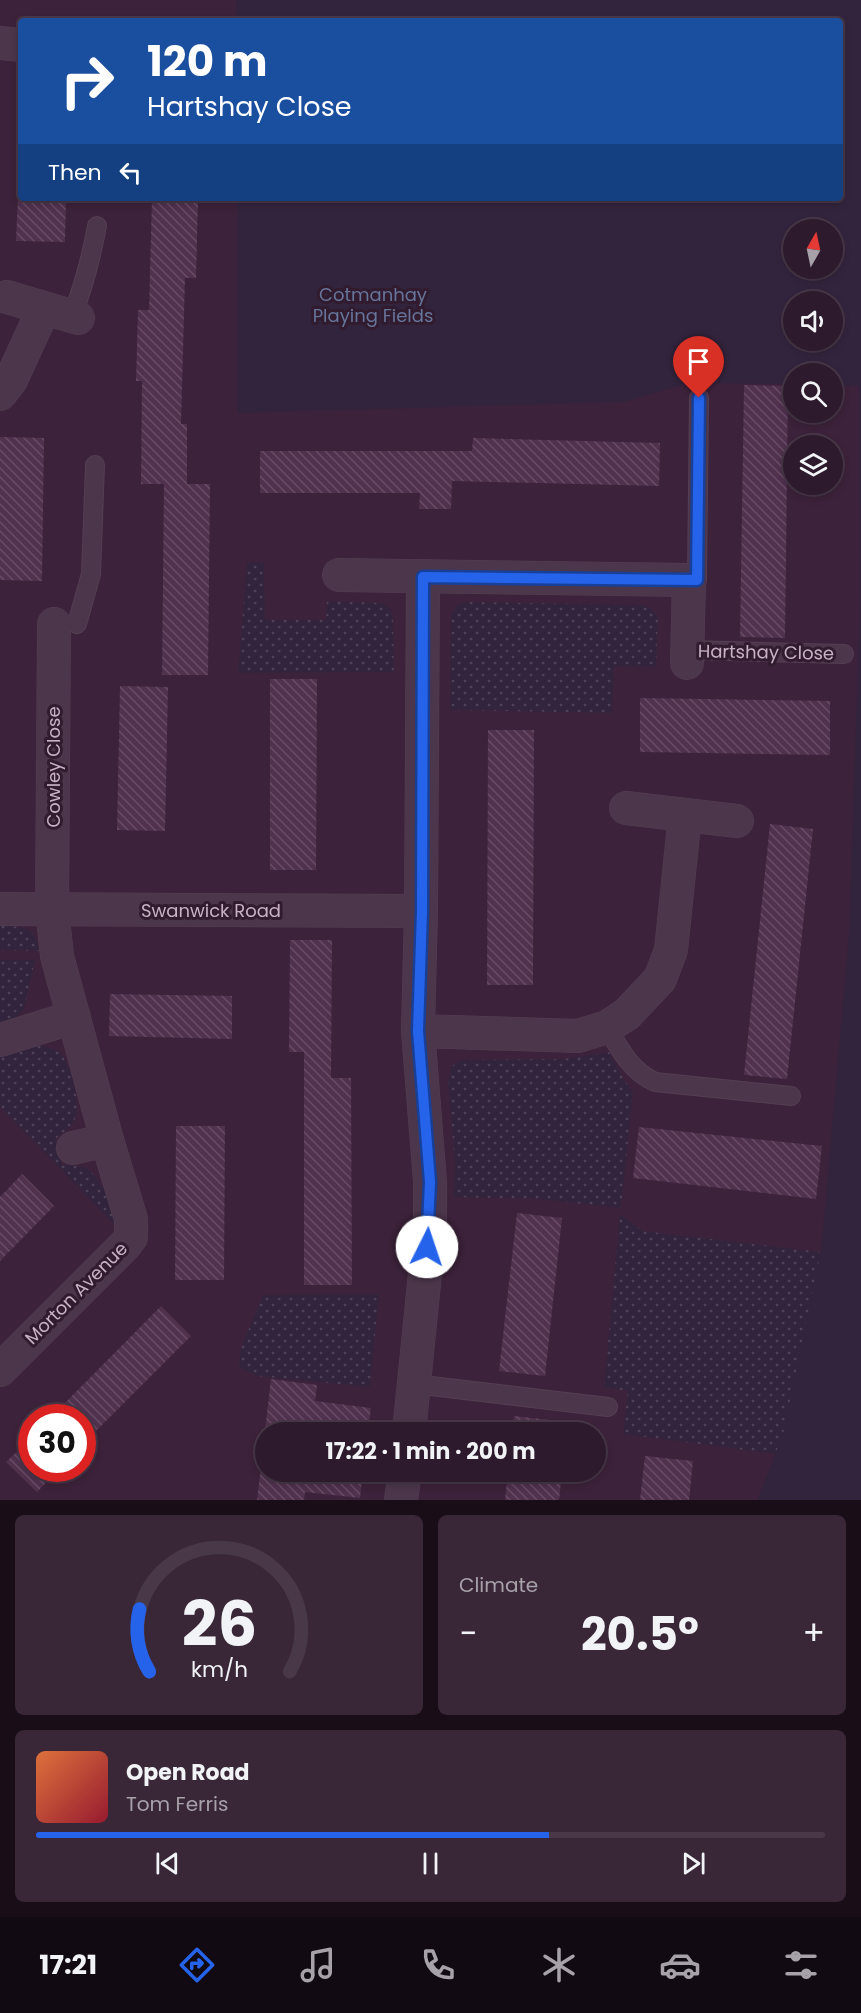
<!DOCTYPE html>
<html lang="en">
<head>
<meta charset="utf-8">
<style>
	:root { --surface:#2d1a2c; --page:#392738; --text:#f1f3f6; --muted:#a7a1a9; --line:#483848; --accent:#2563eb }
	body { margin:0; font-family:Poppins,sans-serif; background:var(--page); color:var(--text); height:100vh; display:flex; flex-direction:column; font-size:22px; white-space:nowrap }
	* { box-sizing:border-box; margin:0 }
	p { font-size:20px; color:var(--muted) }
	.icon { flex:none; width:33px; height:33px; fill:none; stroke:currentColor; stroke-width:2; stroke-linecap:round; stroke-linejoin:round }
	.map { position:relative; height:1500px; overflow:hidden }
	.sheet { display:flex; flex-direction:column; gap:15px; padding:15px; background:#190e18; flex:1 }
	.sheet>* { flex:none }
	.banner { position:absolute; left:18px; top:18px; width:825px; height:183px; border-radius:6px; box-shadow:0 3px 9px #0003,0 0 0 2px var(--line); background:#1a4fa0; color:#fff; overflow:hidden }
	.needle { width:39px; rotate:9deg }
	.buttons { position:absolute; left:783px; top:219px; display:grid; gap:12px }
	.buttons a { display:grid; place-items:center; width:60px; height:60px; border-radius:50%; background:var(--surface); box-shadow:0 3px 9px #0003,0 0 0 2px var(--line); font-size:30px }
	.speed { position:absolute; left:18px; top:1404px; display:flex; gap:12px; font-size:30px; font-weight:700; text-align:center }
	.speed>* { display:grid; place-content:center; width:78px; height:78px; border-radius:50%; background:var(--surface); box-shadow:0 3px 9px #0003,0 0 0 2px var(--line); line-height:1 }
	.speed .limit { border:9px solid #d22; background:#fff; color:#111 }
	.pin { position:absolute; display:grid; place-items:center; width:51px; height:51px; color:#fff; margin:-62px -26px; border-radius:50% 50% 50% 0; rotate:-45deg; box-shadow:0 0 6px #0007 }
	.pin .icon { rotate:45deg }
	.me { position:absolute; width:66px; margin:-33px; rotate:4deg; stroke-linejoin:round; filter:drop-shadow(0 0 4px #0008) }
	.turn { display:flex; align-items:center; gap:21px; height:126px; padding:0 30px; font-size:27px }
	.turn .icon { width:78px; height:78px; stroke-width:2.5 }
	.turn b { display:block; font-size:42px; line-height:51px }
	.then { display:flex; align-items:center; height:57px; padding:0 30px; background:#0003; gap:12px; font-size:22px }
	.big { font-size:45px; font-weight:700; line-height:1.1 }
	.sheet .tile { flex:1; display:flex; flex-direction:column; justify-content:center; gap:9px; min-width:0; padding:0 21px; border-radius:9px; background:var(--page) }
	.sheet .dial { align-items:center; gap:0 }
	.dial svg { height:156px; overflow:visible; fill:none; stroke:var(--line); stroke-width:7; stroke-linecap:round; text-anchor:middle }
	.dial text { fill:var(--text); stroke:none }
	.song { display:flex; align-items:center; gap:18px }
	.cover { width:72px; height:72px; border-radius:9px; background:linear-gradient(135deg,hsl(20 70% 55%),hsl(350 70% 35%)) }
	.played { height:6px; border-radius:3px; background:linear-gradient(90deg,var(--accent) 65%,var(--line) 65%) }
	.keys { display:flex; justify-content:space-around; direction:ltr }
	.heat { display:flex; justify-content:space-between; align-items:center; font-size:33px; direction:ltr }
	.sheet .tiles { flex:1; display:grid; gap:15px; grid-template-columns:1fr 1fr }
	.tile:last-child { grid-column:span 2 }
	.trip { position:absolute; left:255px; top:1422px; width:351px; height:60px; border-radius:30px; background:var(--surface); box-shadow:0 3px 9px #0003,0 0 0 2px var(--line); font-weight:700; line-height:60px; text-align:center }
	.tab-bar { display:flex; height:96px; justify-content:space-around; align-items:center; background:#120a12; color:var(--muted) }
	.tab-bar .icon { width:42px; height:42px }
	.tab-bar .on { color:var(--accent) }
	.tab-bar b { font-size:27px; color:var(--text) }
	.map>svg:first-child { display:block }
</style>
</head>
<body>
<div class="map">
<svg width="861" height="1500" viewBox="0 0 861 1500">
	<defs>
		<pattern id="grass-dots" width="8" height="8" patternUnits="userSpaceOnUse" patternTransform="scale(1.5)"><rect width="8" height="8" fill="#33243d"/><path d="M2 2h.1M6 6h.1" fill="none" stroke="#4f4158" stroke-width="1.8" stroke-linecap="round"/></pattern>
		<pattern id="building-back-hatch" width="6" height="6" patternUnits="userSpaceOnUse" patternTransform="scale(1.5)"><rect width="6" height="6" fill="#50314e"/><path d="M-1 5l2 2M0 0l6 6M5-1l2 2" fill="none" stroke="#684c66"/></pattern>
	</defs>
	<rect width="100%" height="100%" fill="#3c223a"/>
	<g fill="url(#grass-dots)">
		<polygon points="247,562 264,562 265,620 326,620 327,601 381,603 390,608 393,619 394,672 238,673"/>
		<polygon points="466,602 641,605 651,608 658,616 656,667 614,666 612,713 450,710 451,615 457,606"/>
		<path d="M0,926C21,926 36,926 39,951L0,950Z"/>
		<polygon points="0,960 35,960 24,1009 16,1018 0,1029"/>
		<path d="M41,1046C47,1047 54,1048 59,1052C71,1062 82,1105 75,1119C71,1128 63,1134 55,1139L62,1165C81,1165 93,1167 101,1186L110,1184L120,1230L0,1107V1055L28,1047Z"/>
		<polygon points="609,1052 623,1078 633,1093 621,1208 538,1199 454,1197 455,1165 448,1081 451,1067 461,1060 564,1059"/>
		<polygon points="620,1214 643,1231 821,1252 783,1435 776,1454 623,1434 628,1391 604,1387"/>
		<polygon points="379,1294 370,1387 257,1376 239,1367 241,1348 263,1295"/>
	</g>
	<path fill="#33243d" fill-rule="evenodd" d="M236,0H861V1500H757L783,1435L821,1252L849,933L860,606L859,386L833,385L832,374H794L793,384L689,383L624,402L237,413V198H840V21H236ZM794,230H832V268H794ZM794,302H832V340H794Z"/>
	<g fill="url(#building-back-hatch)">
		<polygon points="18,198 66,198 65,242 16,241"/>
		<polygon points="152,199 198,201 196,278 185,278 181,424 187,424 187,484 141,484 142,381 136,381 138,310 149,310"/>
		<polygon points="744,385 788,386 785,638 740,637"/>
		<polygon points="0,437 44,438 42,581 0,580"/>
		<polygon points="473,438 660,443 659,486 452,481 451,509 419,509 420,493 260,493 260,451 472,451"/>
		<polygon points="164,484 210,484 208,675 162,675"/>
		<polygon points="270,679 317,679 316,870 270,870"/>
		<polygon points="120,686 168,687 165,831 117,830"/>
		<polygon points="640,698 830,701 830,755 640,752"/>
		<polygon points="488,730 534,730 533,985 487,985"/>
		<polygon points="770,824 813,829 787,1079 744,1075"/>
		<polygon points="290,940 332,940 331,1078 351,1078 352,1285 304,1285 304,1052 289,1052"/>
		<polygon points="110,994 232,996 232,1039 109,1036"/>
		<polygon points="176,1126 225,1126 224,1280 175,1280"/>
		<polygon points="639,1127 822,1146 816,1199 633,1178"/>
		<polygon points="22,1174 54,1206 0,1261 0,1197"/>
		<polygon points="517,1213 562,1218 545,1376 499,1371"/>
		<polygon points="161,1306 191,1336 82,1445 82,1418 50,1418"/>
		<polygon points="271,1379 317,1385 315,1401 371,1408 368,1432 266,1432 266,1472 363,1472 360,1498 305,1492 304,1500 257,1500"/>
		<polygon points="514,1416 568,1422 567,1432 513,1432"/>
		<polygon points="32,1437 32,1468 60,1468 37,1492 6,1462"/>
		<polygon points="645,1456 693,1461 689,1500 640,1500"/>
		<polygon points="508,1472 562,1472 559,1500 505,1500"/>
	</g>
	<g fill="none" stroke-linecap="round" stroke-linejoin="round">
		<defs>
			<g id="service">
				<path d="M72,316C84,286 91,258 97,226"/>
				<polyline points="689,580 697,580 699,398"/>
				<polyline points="77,624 91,574 95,465"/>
				<polyline points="688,650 844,654"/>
				<path d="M607,1027C620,1050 631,1071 655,1082L791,1096"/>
				<polyline points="414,1384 608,1407"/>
			</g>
			<g id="minor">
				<polyline points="0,43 21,45"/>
				<polyline points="7,297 78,318"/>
				<polyline points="0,394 11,380 44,308"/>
				<polyline points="339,575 689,580 687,663"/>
				<polyline points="626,808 737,821"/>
				<polyline points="0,909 421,911"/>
				<polyline points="418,1031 578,1036 607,1027 627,1014 660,979 671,950 685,815"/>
				<polyline points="0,1040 74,1017"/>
				<polyline points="73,1148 107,1140"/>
				<polyline points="0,1370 125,1245 131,1237 131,1219 107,1140 57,956 52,909 54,624"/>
				<polyline points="409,1432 430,1224 430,1182 418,1031 421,911 423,577"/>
				<polyline points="401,1500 405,1472"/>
			</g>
		</defs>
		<use href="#service" stroke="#553f53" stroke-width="20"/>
		<use href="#minor" stroke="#553f53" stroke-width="34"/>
		<use href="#service" stroke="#4c364b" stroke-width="18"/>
		<use href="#minor" stroke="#4c364b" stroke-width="33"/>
	</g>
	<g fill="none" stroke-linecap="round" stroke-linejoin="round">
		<defs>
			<polyline id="route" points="427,1247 430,1182 418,1031 422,911 423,577 697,580 699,398"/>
		</defs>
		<use href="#route" stroke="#184099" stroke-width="15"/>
		<use href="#route" stroke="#2563eb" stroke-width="10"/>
	</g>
	<g text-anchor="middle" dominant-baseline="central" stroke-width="6" stroke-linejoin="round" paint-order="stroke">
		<g font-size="18" fill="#67759a" stroke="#311b2f">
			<text x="373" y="294">Cotmanhay<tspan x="373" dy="21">Playing Fields</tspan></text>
		</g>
		<g font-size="18" fill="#c8b1c5" stroke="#311b2f">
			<text transform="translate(766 652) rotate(1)">Hartshay Close</text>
			<text transform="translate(53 767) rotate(-90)">Cowley Close</text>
			<text x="211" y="910">Swanwick Road</text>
			<text transform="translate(76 1293) rotate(-45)">Morton Avenue</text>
		</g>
	</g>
</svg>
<div class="buttons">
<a><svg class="needle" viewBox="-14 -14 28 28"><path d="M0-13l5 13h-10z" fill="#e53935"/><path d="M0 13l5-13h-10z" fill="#a7a1a9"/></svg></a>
<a><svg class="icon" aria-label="sound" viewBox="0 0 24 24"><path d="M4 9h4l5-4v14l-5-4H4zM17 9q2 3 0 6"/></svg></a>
<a><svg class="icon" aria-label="search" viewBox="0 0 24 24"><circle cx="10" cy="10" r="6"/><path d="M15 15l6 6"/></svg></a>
<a><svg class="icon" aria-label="layers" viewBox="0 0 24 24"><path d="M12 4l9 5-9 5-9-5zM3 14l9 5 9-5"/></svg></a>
</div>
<div class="speed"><div class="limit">30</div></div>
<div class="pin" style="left:699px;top:398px;background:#d93025"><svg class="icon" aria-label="arrive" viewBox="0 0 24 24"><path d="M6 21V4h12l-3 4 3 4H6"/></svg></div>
<svg class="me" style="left:427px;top:1247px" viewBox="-20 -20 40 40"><circle r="19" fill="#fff"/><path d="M0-13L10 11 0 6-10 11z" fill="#2563eb"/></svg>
<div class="trip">17:22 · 1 min · 200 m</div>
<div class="banner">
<div class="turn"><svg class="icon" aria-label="right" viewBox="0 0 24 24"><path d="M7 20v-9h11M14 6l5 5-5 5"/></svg><div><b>120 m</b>Hartshay Close</div></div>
<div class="then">Then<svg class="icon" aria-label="left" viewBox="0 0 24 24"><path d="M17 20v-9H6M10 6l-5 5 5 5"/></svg></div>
</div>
</div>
<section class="sheet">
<div class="tiles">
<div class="tile dial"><svg viewBox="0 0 100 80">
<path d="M14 69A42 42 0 1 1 86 69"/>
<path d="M14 69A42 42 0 0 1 9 37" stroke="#2563eb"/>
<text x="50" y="56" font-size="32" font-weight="700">26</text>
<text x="50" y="72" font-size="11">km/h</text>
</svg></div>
<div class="tile"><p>Climate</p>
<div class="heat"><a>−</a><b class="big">20.5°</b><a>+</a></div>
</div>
<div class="tile">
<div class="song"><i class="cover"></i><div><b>Open Road</b><p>Tom Ferris</p></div></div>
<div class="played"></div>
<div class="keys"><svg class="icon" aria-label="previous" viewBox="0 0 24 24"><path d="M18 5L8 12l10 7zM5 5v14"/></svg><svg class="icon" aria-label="pause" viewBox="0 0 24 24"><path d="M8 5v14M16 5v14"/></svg><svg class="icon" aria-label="next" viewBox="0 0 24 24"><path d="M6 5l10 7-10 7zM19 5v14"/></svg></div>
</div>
</div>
</section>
<nav class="tab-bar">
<b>17:21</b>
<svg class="icon on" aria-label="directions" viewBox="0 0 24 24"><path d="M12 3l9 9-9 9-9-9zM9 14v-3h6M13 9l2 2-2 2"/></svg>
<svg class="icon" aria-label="music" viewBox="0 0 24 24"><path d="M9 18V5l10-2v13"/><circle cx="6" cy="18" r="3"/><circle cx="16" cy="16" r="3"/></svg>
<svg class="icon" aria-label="phone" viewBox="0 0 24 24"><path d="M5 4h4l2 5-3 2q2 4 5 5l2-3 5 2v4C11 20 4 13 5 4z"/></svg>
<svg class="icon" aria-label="climate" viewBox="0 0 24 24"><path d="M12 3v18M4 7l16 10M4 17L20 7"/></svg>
<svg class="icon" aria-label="car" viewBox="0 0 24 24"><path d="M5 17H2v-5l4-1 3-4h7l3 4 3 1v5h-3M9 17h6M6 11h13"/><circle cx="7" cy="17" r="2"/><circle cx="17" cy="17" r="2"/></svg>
<svg class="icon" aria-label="filters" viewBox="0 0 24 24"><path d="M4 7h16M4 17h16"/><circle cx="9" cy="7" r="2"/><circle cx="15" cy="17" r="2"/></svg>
</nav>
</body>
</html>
